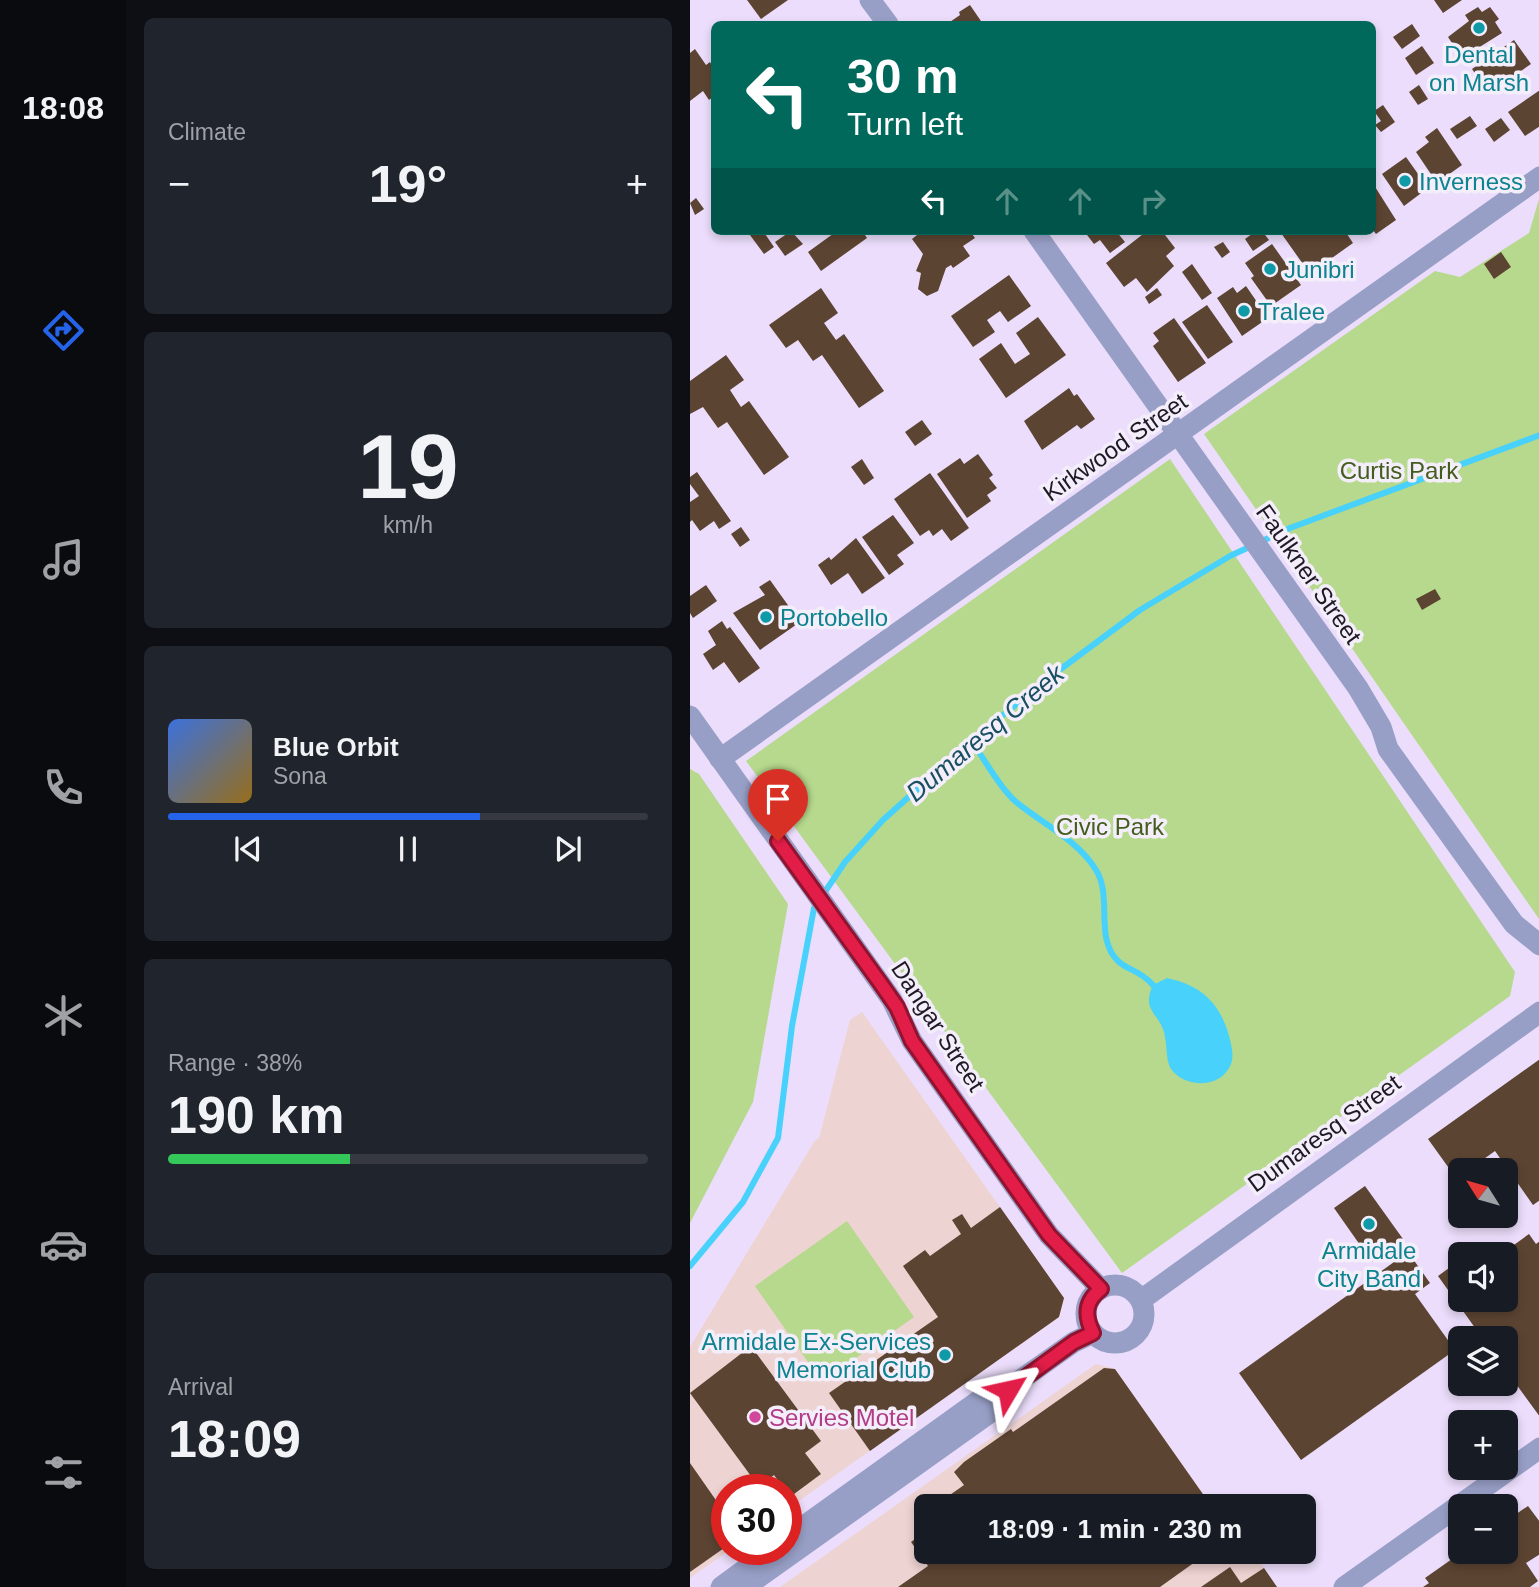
<!DOCTYPE html>
<html lang="en">
<head>
<meta charset="utf-8">
<style>
	:root { --surface:#171b24; --page:#20242c; --text:#f1f3f6; --muted:#9ea1a6; --line:#363941; --accent:#2563eb }
	body { margin:0; font-family:Helvetica,sans-serif; background:var(--page); color:var(--text); height:100vh; display:flex; flex-direction:column; font-size:26px; white-space:nowrap }
	* { box-sizing:border-box; margin:0 }
	p { font-size:23px; color:var(--muted) }
	.icon { flex:none; width:38px; height:38px; fill:none; stroke:currentColor; stroke-width:2; stroke-linecap:round; stroke-linejoin:round }
	.map { position:relative; flex:1; overflow:hidden }
	.drawer { display:flex; flex-direction:column; gap:18px; padding:18px; background:#0d0f14; width:564px }
	.drawer>* { flex:none }
	.top-card { position:absolute; left:21px; top:21px; width:665px; height:214px; border-radius:10px; box-shadow:0 4px 10px #0003; background:#00695c; color:#fff; overflow:hidden }
	.needle { width:46px; rotate:307deg }
	.fabs { position:absolute; left:758px; top:1158px; display:grid; gap:14px }
	.fabs a { display:grid; place-items:center; width:70px; height:70px; border-radius:10px; background:var(--surface); box-shadow:0 4px 10px #0003; font-size:35px }
	.speed { position:absolute; left:21px; top:1474px; display:flex; gap:14px; font-size:35px; font-weight:700; text-align:center }
	.speed>* { display:grid; place-content:center; width:91px; height:91px; border-radius:50%; background:var(--surface); box-shadow:0 4px 10px #0003; line-height:1 }
	.speed .limit { border:10px solid #d22; background:#fff; color:#111 }
	.pin { position:absolute; display:grid; place-items:center; width:60px; height:60px; color:#fff; margin:-72px -30px; border-radius:50% 50% 50% 0; rotate:-45deg; box-shadow:0 0 7px #0007 }
	.pin .icon { rotate:45deg }
	.me { position:absolute; width:77px; margin:-38px; rotate:54deg; stroke-linejoin:round; filter:drop-shadow(0 0 5px #0008) }
	.turn { display:flex; align-items:center; gap:24px; height:147px; padding:0 21px; font-size:32px }
	.turn .icon { width:91px; height:91px; stroke-width:2.5 }
	.turn b { display:block; font-size:49px; line-height:60px }
	.lanes { display:flex; align-items:center; height:66px; padding:0 21px; background:#0003; justify-content:center; gap:35px; direction:ltr }
	.lanes .off { opacity:.35 }
	.big { font-size:52px; font-weight:800; line-height:1.1 }
	.drawer .card { flex:1; display:flex; flex-direction:column; justify-content:center; gap:10px; min-width:0; padding:0 24px; border-radius:10px; background:var(--page) }
	.drawer .dial { align-items:center; gap:0 }
	.dial b { font-size:91px; line-height:1 }
	.song { display:flex; align-items:center; gap:21px }
	.cover { width:84px; height:84px; border-radius:10px; background:linear-gradient(135deg,hsl(220 70% 55%),hsl(40 70% 35%)) }
	.played { height:7px; border-radius:4px; background:linear-gradient(90deg,var(--accent) 65%,var(--line) 65%) }
	.keys { display:flex; justify-content:space-around; direction:ltr }
	.heat { display:flex; justify-content:space-between; align-items:center; font-size:38px; direction:ltr }
	.charge { height:10px; border-radius:5px; background:linear-gradient(90deg,#34c759 38%,var(--line) 0) }
	.trip { position:absolute; left:224px; top:1494px; width:402px; height:70px; border-radius:10px; background:var(--surface); box-shadow:0 4px 10px #0003; font-weight:800; line-height:70px; text-align:center }
	main { display:flex; flex:1; min-height:0 }
	.dock { display:flex; flex-direction:column; width:126px; justify-content:space-around; align-items:center; background:#090b0e; color:var(--muted) }
	.dock .icon { width:49px; height:49px }
	.dock .current { color:var(--accent) }
	.dock b { font-size:32px; color:var(--text) }
	.map>svg:first-child { display:block }
</style>
</head>
<body>
<main>
<nav class="dock">
<b>18:08</b>
<svg class="icon current" aria-label="directions" viewBox="0 0 24 24"><path d="M12 3l9 9-9 9-9-9zM9 14v-3h6M13 9l2 2-2 2"/></svg>
<svg class="icon" aria-label="music" viewBox="0 0 24 24"><path d="M9 18V5l10-2v13"/><circle cx="6" cy="18" r="3"/><circle cx="16" cy="16" r="3"/></svg>
<svg class="icon" aria-label="phone" viewBox="0 0 24 24"><path d="M5 4h4l2 5-3 2q2 4 5 5l2-3 5 2v4C11 20 4 13 5 4z"/></svg>
<svg class="icon" aria-label="climate" viewBox="0 0 24 24"><path d="M12 3v18M4 7l16 10M4 17L20 7"/></svg>
<svg class="icon" aria-label="car" viewBox="0 0 24 24"><path d="M5 17H2v-5l4-1 3-4h7l3 4 3 1v5h-3M9 17h6M6 11h13"/><circle cx="7" cy="17" r="2"/><circle cx="17" cy="17" r="2"/></svg>
<svg class="icon" aria-label="filters" viewBox="0 0 24 24"><path d="M4 7h16M4 17h16"/><circle cx="9" cy="7" r="2"/><circle cx="15" cy="17" r="2"/></svg>
</nav>
<section class="drawer">
<div class="card"><p>Climate</p>
<div class="heat"><a>−</a><b class="big">19°</b><a>+</a></div>
</div>
<div class="card dial"><b>19</b><p>km/h</p></div>
<div class="card">
<div class="song"><i class="cover"></i><div><b>Blue Orbit</b><p>Sona</p></div></div>
<div class="played"></div>
<div class="keys"><svg class="icon" aria-label="previous" viewBox="0 0 24 24"><path d="M18 5L8 12l10 7zM5 5v14"/></svg><svg class="icon" aria-label="pause" viewBox="0 0 24 24"><path d="M8 5v14M16 5v14"/></svg><svg class="icon" aria-label="next" viewBox="0 0 24 24"><path d="M6 5l10 7-10 7zM19 5v14"/></svg></div>
</div>
<div class="card"><p>Range · 38%</p><b class="big">190 km</b><div class="charge"></div></div>
<div class="card"><p>Arrival</p><b class="big">18:09</b></div>
</section>
<div class="map">
<svg width="850" height="1587" viewBox="0 0 850 1587">
	<rect width="100%" height="100%" fill="#ebddfb"/>
	<g fill="#edd3d1">
		<polygon points="172,1012 374,1298 369,1317 96,1510 96,1489 37,1489 37,1549 41,1549 0,1578 0,1347 124,1142 129,1138 160,1020"/>
		<polygon points="406,1364 425,1369 522,1507 236,1507 236,1552 563,1552 587,1587 90,1587"/>
	</g>
	<g fill="#b7d98d">
		<polygon points="849,199 849,919 514,434 745,271 770,277 839,233"/>
		<polygon points="480,459 825,972 820,996 432,1273 56,761"/>
		<polygon points="0,769 9,774 98,904 63,1102 0,1223"/>
		<polygon points="157,1221 224,1317 132,1382 65,1286"/>
	</g>
	<path fill="#47d1fb" d="M477,978C511,985 530,1003 539,1036C542,1048 546,1060 537,1071C524,1089 493,1086 481,1069C476,1061 477,1047 475,1037C472,1014 450,1012 463,985Z"/>
	<g fill="none" stroke-linecap="round" stroke-linejoin="round">
		<g stroke="#47d1fb" stroke-width="6">
			<path d="M281,741C295,759 308,786 325,801C351,823 388,840 406,870C423,897 404,938 428,961C437,970 450,970 463,985"/>
			<polyline points="0,1266 53,1202 88,1138 102,1026 124,908 155,862 193,820 281,741 356,680 450,610 540,556 600,528 850,435"/>
		</g>
	</g>
	<g fill="#5c4432">
		<polygon points="57,0 98,0 71,19"/>
		<polygon points="744,0 772,0 753,13"/>
		<polygon points="280,5 293,24 257,24 270,15 269,12"/>
		<polygon points="788,7 792,12 800,7 809,19 805,22 812,33 772,58 758,37 779,21 775,15"/>
		<polygon points="722,24 730,36 712,49 703,37"/>
		<polygon points="824,40 841,64 805,89 801,84 795,88 782,69"/>
		<polygon points="732,46 744,63 726,75 715,58"/>
		<polygon points="5,49 16,65 20,62 24,69 24,96 19,100 13,91 0,101 0,53"/>
		<polygon points="729,85 738,99 728,105 719,92"/>
		<polygon points="850,90 850,126 835,136 818,112"/>
		<polygon points="693,105 705,122 691,132 685,125 691,121 684,111"/>
		<polygon points="780,116 787,126 767,139 760,129"/>
		<polygon points="811,118 820,130 804,142 795,129"/>
		<polygon points="747,128 772,165 747,183 726,152 739,142 735,137"/>
		<polygon points="716,157 738,188 714,206 692,174"/>
		<polygon points="682,182 706,220 686,234 682,229"/>
		<polygon points="6,198 14,209 5,215 0,203"/>
		<polygon points="57,231 73,231 84,247 74,254"/>
		<polygon points="101,231 113,244 95,256 85,242"/>
		<polygon points="147,231 181,231 175,235 177,238 131,271 118,252"/>
		<polygon points="232,231 280,231 285,238 273,246 280,256 263,268 261,265 256,268 248,291 237,296 228,289 231,273 226,271 233,254 222,239"/>
		<polygon points="394,231 426,231 435,242 420,253 410,240 404,244"/>
		<polygon points="457,231 472,231 485,248 476,256 484,266 457,292 446,278 434,287 416,263"/>
		<polygon points="566,231 572,231 579,240 563,251 555,239"/>
		<polygon points="593,231 655,231 663,243 635,263 638,267 635,275 627,278 620,274 591,233"/>
		<polygon points="533,242 540,252 532,258 524,247"/>
		<polygon points="582,244 611,285 581,306 561,278 564,276 555,263"/>
		<polygon points="811,252 821,267 804,279 794,264"/>
		<polygon points="502,264 522,293 512,300 492,272"/>
		<polygon points="319,275 341,306 318,322 310,311 297,320 305,332 283,347 261,316"/>
		<polygon points="556,286 578,318 552,336 527,298 543,287 547,293"/>
		<polygon points="131,288 148,313 134,323 146,340 154,334 194,391 169,408 132,355 123,361 108,340 96,348 79,325"/>
		<polygon points="467,288 472,295 459,304 455,297"/>
		<polygon points="517,305 543,342 518,359 492,322"/>
		<polygon points="348,317 376,355 316,398 289,359 311,343 325,364 340,354 326,333"/>
		<polygon points="484,318 516,363 488,382 463,346 469,341 463,333"/>
		<polygon points="36,355 54,380 40,390 51,407 59,401 99,457 74,475 37,422 28,428 13,407 0,414 0,381"/>
		<polygon points="379,388 384,396 387,394 405,419 391,429 387,425 352,450 334,421"/>
		<polygon points="232,420 242,434 225,446 215,432"/>
		<polygon points="288,454 303,475 299,478 307,488 297,495 301,501 277,518 247,474 270,458 274,464"/>
		<polygon points="172,459 184,478 174,485 161,467"/>
		<polygon points="7,472 41,521 29,529 24,521 10,531 2,520 0,522 0,502 9,496 0,484 0,477"/>
		<polygon points="240,473 279,528 261,541 252,529 243,536 239,530 230,536 204,499"/>
		<polygon points="203,515 224,543 207,555 214,564 199,575 172,537"/>
		<polygon points="51,527 60,540 50,547 41,534"/>
		<polygon points="166,538 195,578 172,594 158,573 141,585 128,565 139,557 141,560"/>
		<polygon points="80,580 110,622 70,650 43,613 75,595 69,587"/>
		<polygon points="16,585 27,601 3,618 0,613 0,596"/>
		<polygon points="745,589 751,599 732,610 726,599"/>
		<polygon points="32,621 37,629 40,627 70,668 49,683 34,662 23,670 13,654 26,645 18,631"/>
		<polygon points="850,1059 850,1200 843,1205 805,1151 777,1171 770,1171 766,1178 738,1139"/>
		<polygon points="675,1186 713,1239 682,1262 644,1208"/>
		<polygon points="310,1207 374,1298 369,1317 180,1451 139,1393 248,1317 213,1266 235,1250 240,1256 271,1234 262,1220 272,1214 281,1228"/>
		<polygon points="839,1234 846,1244 850,1241 850,1417 816,1370 816,1339 793,1339 748,1276 770,1260 770,1300 816,1300 816,1255 810,1255"/>
		<polygon points="718,1252 740,1283 725,1294 765,1350 611,1460 549,1373"/>
		<polygon points="61,1346 131,1441 115,1453 131,1474 100,1497 84,1475 69,1487 0,1393"/>
		<polygon points="414,1368 425,1369 522,1507 243,1507 274,1485 264,1472 274,1462 321,1429 323,1432"/>
		<polygon points="0,1463 37,1516 37,1546 0,1572"/>
		<polygon points="838,1506 850,1522 850,1554 836,1563 848,1581 840,1587 733,1587 739,1583 735,1578 772,1552 816,1552 816,1521"/>
		<polygon points="236,1531 236,1552 498,1552 505,1562 470,1587 208,1587 238,1566 221,1542"/>
		<polygon points="540,1567 551,1583 574,1568 587,1587 511,1587"/>
	</g>
	<g fill="none" stroke-linecap="round" stroke-linejoin="round">
		<g stroke="#989fc6" stroke-width="21">
			<polyline points="180,0 198,24"/>
			<polyline points="344,231 668,688 691,727 698,749 824,924 850,945"/>
			<polyline points="0,716 202,1000 222,1041 359,1235 411,1289"/>
			<polyline points="30,759 850,177"/>
			<circle cx="425" cy="1314" r="29"/>
			<polyline points="451,1300 850,1012"/>
			<polyline points="96,1539 291,1399 305,1398 384,1342 403,1333"/>
			<polyline points="31,1587 83,1549"/>
			<polyline points="55,1587 301,1412 305,1398"/>
			<polyline points="654,1587 850,1448"/>
		</g>
	</g>
	<g fill="none" stroke-linecap="round" stroke-linejoin="round">
		<defs>
			<path id="route" d="M88,841L191,984L207,1007L222,1041L359,1235L411,1289C395,1301 394,1315 403,1333L384,1342L318,1390"/>
		</defs>
		<use href="#route" stroke="#92132f" stroke-width="18"/>
		<use href="#route" stroke="#e11d48" stroke-width="12"/>
	</g>
	<g fill="#0f9aa8" stroke="#f4eefb" stroke-width="2.5">
		<circle cx="789" cy="28" r="7"/>
		<circle cx="715" cy="181" r="7"/>
		<circle cx="580" cy="269" r="7"/>
		<circle cx="554" cy="311" r="7"/>
		<circle cx="76" cy="617" r="7"/>
		<circle cx="679" cy="1224" r="7"/>
		<circle cx="255" cy="1355" r="7"/>
	</g>
	<circle fill="#d1479c" stroke="#f4eefb" stroke-width="2.5" cx="65" cy="1417" r="7"/>
	<g text-anchor="middle" dominant-baseline="central" stroke-width="7" stroke-linejoin="round" paint-order="stroke">
		<g font-size="24" fill="#0d838f" stroke="#f4eefb" text-anchor="start">
			<text x="789" y="54" text-anchor="middle">Dental<tspan x="789" dy="28">on Marsh</tspan></text>
			<text x="729" y="181">Inverness</text>
			<text x="594" y="269">Junibri</text>
			<text x="568" y="311">Tralee</text>
			<text x="90" y="617">Portobello</text>
			<text x="679" y="1250" text-anchor="middle">Armidale<tspan x="679" dy="28">City Band</tspan></text>
			<text x="241" y="1341" text-anchor="end">Armidale Ex-Services<tspan x="241" dy="28">Memorial Club</tspan></text>
		</g>
		<g font-size="24" fill="#1e1924" stroke="#f4eefb">
			<text transform="translate(425 447) rotate(-35)">Kirkwood Street</text>
			<text transform="translate(619 574) rotate(55)">Faulkner Street</text>
			<text transform="translate(248 1026) rotate(57)">Dangar Street</text>
			<text transform="translate(634 1133) rotate(-36)">Dumaresq Street</text>
		</g>
		<g font-size="24" fill="#445d1d" stroke="#f4eefb">
			<text x="709" y="470">Curtis Park</text>
			<text x="420" y="826">Civic Park</text>
		</g>
		<g font-size="24" fill="#b23c85" stroke="#f4eefb" text-anchor="start">
			<text x="79" y="1417">Servies Motel</text>
		</g>
		<g font-size="26" font-style="italic" fill="#185061" stroke="#f4eefb">
			<text transform="translate(295 733) rotate(-40)">Dumaresq Creek</text>
		</g>
	</g>
</svg>
<div class="fabs">
<a><svg class="needle" viewBox="-14 -14 28 28"><path d="M0-13l5 13h-10z" fill="#e53935"/><path d="M0 13l5-13h-10z" fill="#9ea1a6"/></svg></a>
<a><svg class="icon" aria-label="sound" viewBox="0 0 24 24"><path d="M4 9h4l5-4v14l-5-4H4zM17 9q2 3 0 6"/></svg></a>
<a><svg class="icon" aria-label="layers" viewBox="0 0 24 24"><path d="M12 4l9 5-9 5-9-5zM3 14l9 5 9-5"/></svg></a>
<a>+</a>
<a>−</a>
</div>
<div class="speed"><div class="limit">30</div></div>
<div class="pin" style="left:88px;top:841px;background:#d93025"><svg class="icon" aria-label="arrive" viewBox="0 0 24 24"><path d="M6 21V4h12l-3 4 3 4H6"/></svg></div>
<svg class="me" style="left:318px;top:1390px" viewBox="-20 -20 40 40"><path d="M0-17L14 15 0 8-14 15z" fill="#e11d48" stroke="#fff" stroke-width="4"/></svg>
<div class="trip">18:09 · 1 min · 230 m</div>
<div class="top-card">
<div class="turn"><svg class="icon" aria-label="left" viewBox="0 0 24 24"><path d="M17 20v-9H6M10 6l-5 5 5 5"/></svg><div><b>30 m</b>Turn left</div></div>
<div class="lanes"><svg class="icon" aria-label="left" viewBox="0 0 24 24"><path d="M17 20v-9H6M10 6l-5 5 5 5"/></svg><svg class="icon off" aria-label="ahead" viewBox="0 0 24 24"><path d="M12 20V5M6 11l6-6 6 6"/></svg><svg class="icon off" aria-label="ahead" viewBox="0 0 24 24"><path d="M12 20V5M6 11l6-6 6 6"/></svg><svg class="icon off" aria-label="right" viewBox="0 0 24 24"><path d="M7 20v-9h11M14 6l5 5-5 5"/></svg></div>
</div>
</div>
</main>
</body>
</html>
